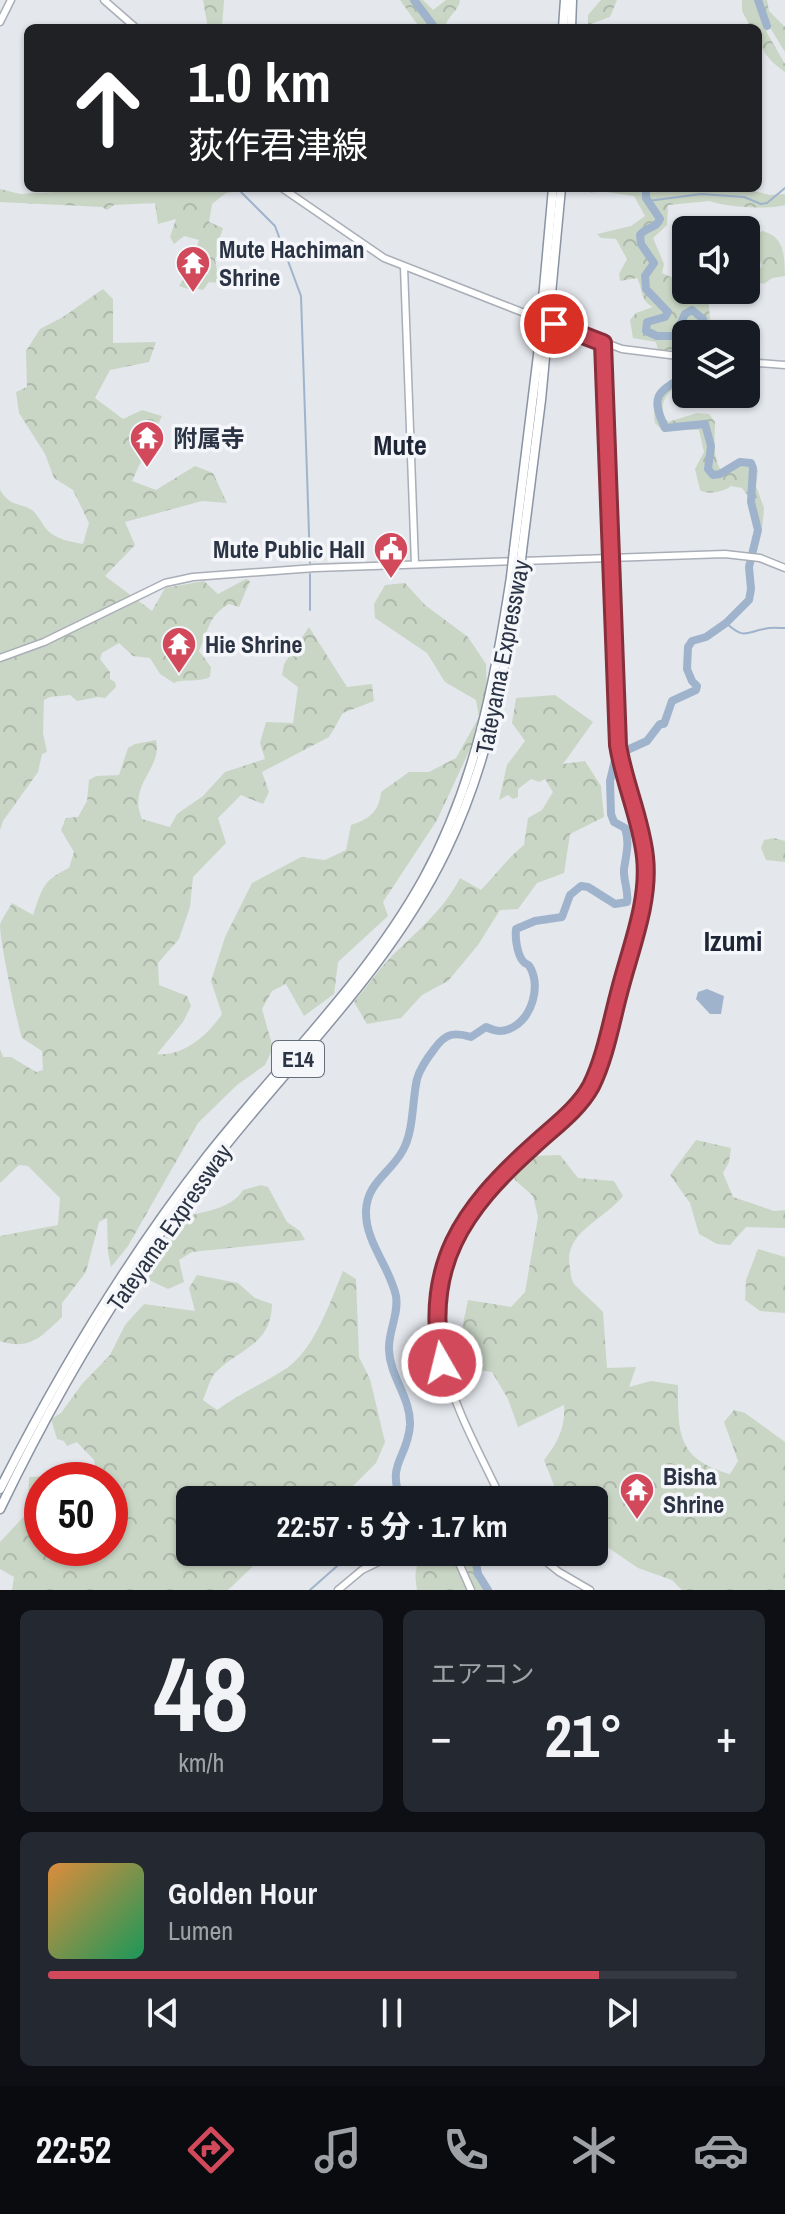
<!DOCTYPE html>
<html lang="ja">
<head>
<meta charset="utf-8">
<style>
	:root { --surface:#171b24; --page:#242831; --text:#f1f3f6; --muted:#9ea1a6; --line:#363941; --accent:#d1495b }
	body { margin:0; font-family:"Archivo Narrow","Noto Sans JP",sans-serif; background:var(--page); color:var(--text); height:100vh; display:flex; flex-direction:column; font-size:30px; white-space:nowrap }
	* { box-sizing:border-box; margin:0 }
	p { font-size:26px; color:var(--muted) }
	.icon { flex:none; width:44px; height:44px; fill:none; stroke:currentColor; stroke-width:2; stroke-linecap:round; stroke-linejoin:round }
	.map { position:relative; height:1590px; overflow:hidden }
	.drawer { display:flex; flex-direction:column; gap:20px; padding:20px; background:#0d0f14; flex:1 }
	.drawer>* { flex:none }
	.top-card { position:absolute; left:24px; top:24px; width:738px; height:168px; border-radius:12px; box-shadow:0 2px 6px #0004; background:#202124; color:#fff; overflow:hidden }
	.controls { position:absolute; left:672px; top:216px; display:grid; gap:16px }
	.controls a { display:grid; place-items:center; width:88px; height:88px; border-radius:12px; background:var(--surface); box-shadow:0 2px 6px #0004; font-size:40px }
	.speed { position:absolute; left:24px; top:1462px; display:flex; gap:16px; font-size:40px; font-weight:700; text-align:center }
	.speed>* { display:grid; place-content:center; width:104px; height:104px; border-radius:50%; background:var(--surface); box-shadow:0 2px 6px #0004; line-height:1 }
	.speed .limit { border:12px solid #d22; background:#fff; color:#111 }
	.pin { position:absolute; display:grid; place-items:center; width:68px; height:68px; color:#fff; margin:-34px; border:4px solid #fff; border-radius:50%; box-shadow:0 2px 8px #0007 }
	.me { position:absolute; width:88px; margin:-44px; rotate:352deg; stroke-linejoin:round; filter:drop-shadow(0 0 6px #0008) }
	.turn { display:flex; align-items:center; gap:28px; height:168px; padding:0 32px; font-size:36px }
	.turn .icon { width:104px; height:104px; stroke-width:2.5 }
	.turn b { display:block; font-size:56px; line-height:68px }
	.big { font-size:60px; font-weight:800; line-height:1.1 }
	.drawer .widget { flex:1; display:flex; flex-direction:column; justify-content:center; gap:12px; min-width:0; padding:0 28px; border-radius:12px; background:var(--page) }
	.drawer .dial { align-items:center; gap:0 }
	.dial b { font-size:104px; line-height:1 }
	.song { display:flex; align-items:center; gap:24px }
	.cover { width:96px; height:96px; border-radius:12px; background:linear-gradient(135deg,hsl(30 70% 55%),hsl(150 70% 35%)) }
	.played { height:8px; border-radius:4px; background:linear-gradient(90deg,var(--accent) 80%,var(--line) 80%) }
	.keys { display:flex; justify-content:space-around; direction:ltr }
	.heat { display:flex; justify-content:space-between; align-items:center; font-size:44px; direction:ltr }
	.drawer .tiles { flex:1; display:grid; gap:20px; grid-template-columns:1fr 1fr }
	.widget:last-child { grid-column:span 2 }
	.trip { position:absolute; left:176px; top:1486px; width:432px; height:80px; border-radius:12px; background:var(--surface); box-shadow:0 2px 6px #0004; font-weight:800; line-height:80px; text-align:center }
	.dock { display:flex; height:128px; justify-content:space-around; align-items:center; background:#090b0e; color:var(--muted) }
	.dock .icon { width:56px; height:56px }
	.dock .active { color:var(--accent) }
	.dock b { font-size:36px; color:var(--text) }
	.map>svg:first-child { display:block }
</style>
</head>
<body>
<div class="map">
<svg width="785" height="1590" viewBox="0 0 785 1590">
	<defs>
		<pattern id="forest-crowns" width="20" height="18" patternUnits="userSpaceOnUse" patternTransform="scale(2)"><rect width="20" height="18" fill="#c9d6c5"/><path d="M2 6a3 3 0 1 1 6 0M12 15a3 3 0 1 1 6 0" fill="none" stroke="#adb8ab"/></pattern>
	</defs>
	<rect width="100%" height="100%" fill="#e4e7ec"/>
	<g fill="url(#forest-crowns)">
		<polygon points="203,0 224,0 222,28 208,28"/>
		<path d="M400,0H423L433,10L446,0H460C459,11 446,17 445,28H437L430,23L428,25L431,28H420Z"/>
		<polygon points="601,0 617,0 610,17 588,25 588,15"/>
		<path d="M742,0H767L769,11L785,27V52L766,21L767,33L785,64V72C768,60 758,49 758,28H751L742,11Z"/>
		<polygon points="70,188 233,188 233,192 226,193 212,204 209,222 223,228 219,240 223,248 215,259 219,283 209,282 203,290 191,287 188,289 179,286 191,266 186,255 196,249 199,240 184,236 174,244 170,237 176,219 158,224 155,203 114,205 107,210 102,207 0,202 0,189 20,194 56,192"/>
		<path d="M587,188L746,189L770,195L785,194V205C771,210 724,207 710,201L668,205L667,225L653,238L664,264L662,273L686,284V290H698L708,295L710,319L718,332L686,334V351L658,350L656,342L633,338L630,320L636,313L653,307C640,301 643,289 637,278L620,281L619,274L627,259L616,239L601,238L597,234L631,226L645,216L634,196L600,191L590,193Z"/>
		<path d="M763,231C785,238 784,254 785,276L772,278L764,284L756,282L758,271L762,266L755,247L757,233Z"/>
		<path d="M103,289L113,299V343L156,342L149,362L110,370L95,398L123,419L142,410L162,416L132,481L156,490L195,466L213,473L227,503L202,501L125,522L135,545L105,576L152,611L165,588L204,581L218,594L246,579L250,581L239,607L229,604C208,616 209,630 199,651L211,667L210,677C198,683 183,678 174,683L160,674L150,658L133,656L119,643L102,653L100,659L110,672V679L115,682L116,687L105,698L98,697L77,701L70,695L50,697L44,700L43,733L47,752L42,754L38,772L3,821L0,830V490C11,508 20,502 32,510C36,513 41,521 44,526C53,539 68,541 83,544L89,523L73,490L54,478L45,454L19,413L16,392L27,387L26,351L40,329L63,317Z"/>
		<path d="M677,361L686,362V381C670,389 654,404 668,422L697,413L709,414L715,422C715,438 712,456 721,470L742,459L752,461L758,470L756,486L764,508L762,529L753,503L742,488L731,486C724,492 707,495 700,490L695,469L704,452L699,430L680,429L664,432L655,423C652,399 656,389 677,376Z"/>
		<path d="M405,583L425,605L468,637L486,664L487,702L471,747L437,820L383,902L388,916L338,962L334,994L304,1016L286,984L272,991L262,1009L273,1048L265,1065L237,1085L198,1123L128,1246L111,1267L108,1252L107,1218L99,1222L86,1272L62,1303V1317C42,1336 30,1351 0,1341V1236L58,1225L60,1198L28,1166L19,1165L0,1183V1049L3,1057H11L36,1072L43,1070L42,1051L22,1038C16,1018 0,942 0,925C2,918 9,909 12,903L33,915C42,890 42,880 69,868L74,852L61,830L66,818L78,817L87,801L89,780L96,776L119,775L128,748L135,744L156,740C163,769 127,784 142,819L170,827L177,814L203,796L225,772L265,759L260,743L266,722L293,723L298,687L282,675L284,664L309,627L347,687L372,684L374,701L343,713L329,737L262,772L269,792L263,804L241,795L218,818L226,843L193,877L190,907L179,939L158,963L159,985L187,996L191,1006L183,1022L157,1054C183,1057 208,1035 222,1014L211,981L225,937L252,883L301,857L325,860L346,850L351,825C369,819 379,812 381,792L409,772H429L456,758L479,717L476,700L445,682L427,653L375,618L374,604L385,585Z"/>
		<path d="M555,695L593,722L563,764L585,761L601,786L604,817L570,834L564,873L537,883L518,909L500,910L478,945L448,981L422,995L401,1018L367,1024L354,1002C366,988 377,972 390,958C415,933 444,910 460,878L481,890C496,874 508,858 524,845L528,818L542,810L553,792L545,779L539,782L531,779L518,789V797L513,799L508,795L499,800L507,765L525,741L512,723L516,698Z"/>
		<polygon points="774,838 785,841 785,862 766,860 761,848 764,840"/>
		<polygon points="696,1140 731,1148 729,1162 723,1173 733,1197 774,1211 785,1210 785,1228 746,1227 730,1245 717,1244 699,1234 690,1203 670,1175"/>
		<path d="M560,1155L578,1178L614,1181L623,1196C604,1220 562,1233 570,1268C571,1275 571,1281 576,1286C584,1295 595,1303 603,1312L607,1368L636,1367L629,1387L651,1381L678,1385C678,1433 677,1459 730,1474L738,1461L724,1422L734,1410L745,1413L785,1442V1590H682L672,1580L638,1568L594,1538V1500H578L555,1488L544,1460C557,1444 566,1427 564,1405L518,1427L508,1399L492,1372L472,1369C455,1349 463,1325 468,1300L511,1307L525,1292L538,1217L533,1196L515,1180L512,1170L532,1156Z"/>
		<path d="M261,1185L268,1187L287,1222L300,1231L305,1240L192,1252L179,1260L184,1282L168,1289L149,1280L148,1267L178,1219C200,1211 230,1211 243,1190Z"/>
		<polygon points="758,1249 785,1257 785,1313 760,1311 745,1300 746,1280"/>
		<path d="M343,1271L356,1279L359,1357L370,1379L385,1442L376,1463L354,1485L326,1500H190V1552H268L228,1590H12L14,1577L0,1569V1542L28,1512L29,1477L47,1476L52,1480H42V1548H110V1480H98L94,1460L77,1442L67,1446L64,1441L57,1439L51,1419L61,1413L82,1384L110,1355L125,1325L144,1304L195,1311L189,1288L197,1275L238,1283L255,1298L272,1304C271,1345 242,1347 217,1371C210,1377 207,1391 203,1400L217,1410C239,1394 264,1383 287,1368C315,1348 330,1302 343,1271Z"/>
		<path d="M425,1552H463L469,1558L487,1590H417C414,1573 415,1566 425,1552Z"/>
	</g>
	<polygon fill="#9fb4cc" points="707,989 724,996 721,1014 710,1014 696,999 698,992"/>
	<g fill="none" stroke-linecap="round" stroke-linejoin="round">
		<g stroke="#9fb4cc" stroke-width="2">
			<polyline points="237,188 275,226 301,296 310,563"/>
			<polyline points="648,201 701,194 744,197 761,204 767,203 785,188"/>
			<polyline points="310,574 310,610"/>
			<path d="M726,623C744,639 744,633 764,629C770,627 778,628 785,628"/>
			<polyline points="310,1590 353,1552"/>
		</g>
		<g stroke="#9fb4cc" stroke-width="8">
			<polyline points="414,0 435,28"/>
			<polyline points="758,0 767,26"/>
			<path d="M646,188V198L660,219C657,228 646,227 640,235L641,244L654,263L645,276L646,289L668,312L665,317L647,322L646,331L657,336H675L685,314L692,310L703,319L704,328L700,334"/>
			<path d="M401,1500C386,1463 408,1458 410,1425C411,1398 390,1377 389,1350C388,1331 399,1315 396,1296C390,1267 365,1242 366,1211C367,1182 391,1173 403,1150C414,1130 412,1101 417,1079C420,1068 428,1057 435,1048C446,1033 454,1032 471,1037L486,1027C497,1032 504,1033 515,1026C532,1015 540,988 531,969C527,961 527,967 522,960C517,952 515,938 516,929L535,921L562,917L570,895L581,886L588,887L615,904L627,902C629,891 623,880 624,869C626,855 630,843 625,828L614,822L611,814L610,781L615,760L625,751L647,741L660,724H664L672,701L696,690L697,686L692,681L687,669L688,647L692,641L706,637L726,623L749,600L751,589L749,567L758,530L751,502L753,468L751,463L740,462L720,474L713,475L708,469L711,446L705,424L665,428C650,395 657,393 686,375"/>
			<polyline points="474,1552 478,1574 488,1590"/>
		</g>
		<defs>
			<g id="secondary">
				<polyline points="104,0 136,28"/>
				<polyline points="0,22 11,0"/>
				<polyline points="282,188 384,258 532,316"/>
				<polyline points="404,267 415,564"/>
				<polyline points="552,323 622,349 686,357"/>
				<polyline points="746,362 785,365"/>
				<polyline points="0,658 44,642 165,583 193,577 315,568 725,554 760,558 785,568"/>
				<polyline points="468,1500 501,1497"/>
				<path d="M502,1500C462,1416 411,1337 454,1242C464,1220 476,1199 494,1182C522,1154 575,1117 592,1083C605,1056 610,1024 618,996C629,953 650,905 646,860C642,819 622,782 618,741L603,343"/>
				<polyline points="454,1552 471,1590"/>
				<polyline points="534,1552 559,1572 590,1590"/>
				<polyline points="338,1590 362,1570 399,1552"/>
			</g>
			<g id="highway">
				<polyline points="563,28 565,0"/>
				<polyline points="571,28 572,0"/>
				<polyline points="514,550 538,355 553,188"/>
				<polyline points="522,551 541,400 561,188"/>
				<path d="M0,1489C59,1372 127,1259 208,1155C280,1064 367,981 424,878C475,784 495,682 511,577"/>
				<path d="M0,1509C62,1380 137,1257 226,1145C303,1049 392,963 446,851C489,762 504,674 519,577"/>
			</g>
		</defs>
		<use href="#secondary" stroke="#a9aeb7" stroke-width="9"/>
		<use href="#highway" stroke="#8b94a3" stroke-width="11"/>
		<use href="#secondary" stroke="#fff" stroke-width="6"/>
		<use href="#highway" stroke="#fff" stroke-width="8"/>
		<defs>
			<g id="highway-bridge">
				<polyline points="511,577 514,550"/>
				<polyline points="519,577 522,551"/>
			</g>
		</defs>
		<use href="#highway-bridge" stroke="#8b94a3" stroke-width="11" stroke-linecap="butt"/>
		<use href="#highway-bridge" stroke="#fff" stroke-width="8"/>
	</g>
	<g fill="none" stroke-linecap="round" stroke-linejoin="round">
		<defs>
			<path id="route" d="M442,1363C423,1266 463,1209 532,1147C552,1128 578,1110 591,1086C605,1058 611,1023 619,993C630,949 650,902 645,857C641,819 624,783 618,745L603,343L554,324"/>
		</defs>
		<use href="#route" stroke="#882f3b" stroke-width="20"/>
		<use href="#route" stroke="#d1495b" stroke-width="14"/>
	</g>
	<defs>
		<symbol id="temple-pin" viewBox="-11 -11 22 30"><path d="M0 17L-7.5 6A9.5 9.5 0 1 1 7.5 6Z" fill="#d1495b" stroke="#f4f6f9"/><path d="M0-6L5-2H3V0L6.5 2.5H4V6H1.5V3h-3V6H-4V2.5H-6.5L-3 0V-2H-5Z" fill="#fff"/></symbol>
		<symbol id="civic-pin" viewBox="-11 -11 22 30"><path d="M0 17L-7.5 6A9.5 9.5 0 1 1 7.5 6Z" fill="#d1495b" stroke="#f4f6f9"/><path d="M-.6-6.5H3V-4.5H.6V-3L4-1V1h2V6H-6V1h2V-1L-.6-3ZM-1.2 2.5V6h2.4V2.5Z" fill="#fff"/></symbol>
	</defs>
	<g fill-rule="evenodd">
		<use href="#temple-pin" x="173" y="243" width="40" height="54"/>
		<use href="#temple-pin" x="127" y="418" width="40" height="54"/>
		<use href="#civic-pin" x="371" y="529" width="40" height="54"/>
		<use href="#temple-pin" x="159" y="624" width="40" height="54"/>
		<use href="#temple-pin" x="617" y="1470" width="40" height="54"/>
	</g>
	<g text-anchor="middle" dominant-baseline="central" stroke-width="7" stroke-linejoin="round" paint-order="stroke">
		<rect fill="#f4f6f9" stroke="#676e7b" stroke-width="2" x="272" y="1041" width="52" height="36" rx="6"/>
		<g font-size="22" font-weight="bold" fill="#2b3445">
			<text x="298" y="1059">E14</text>
		</g>
		<g font-size="24" font-weight="bold" fill="#2b3445" stroke="#f4f6f9" text-anchor="start">
			<text x="219" y="249">Mute Hachiman<tspan x="219" dy="28">Shrine</tspan></text>
			<text x="173" y="438">附属寺</text>
			<text x="365" y="549" text-anchor="end">Mute Public Hall</text>
			<text x="205" y="644">Hie Shrine</text>
			<text x="663" y="1476">Bisha<tspan x="663" dy="28">Shrine</tspan></text>
		</g>
		<g font-size="24" fill="#2b3445" stroke="#f4f6f9">
			<text transform="translate(502 657) rotate(-79)">Tateyama Expressway</text>
			<text transform="translate(169 1227) rotate(-55)">Tateyama Expressway</text>
		</g>
		<g font-size="28" font-weight="bold" fill="#1d2536" stroke="#f4f6f9">
			<text x="400" y="445">Mute</text>
			<text x="733" y="941">Izumi</text>
		</g>
	</g>
</svg>
<div class="controls">
<a><svg class="icon" aria-label="sound" viewBox="0 0 24 24"><path d="M4 9h4l5-4v14l-5-4H4zM17 9q2 3 0 6"/></svg></a>
<a><svg class="icon" aria-label="layers" viewBox="0 0 24 24"><path d="M12 4l9 5-9 5-9-5zM3 14l9 5 9-5"/></svg></a>
</div>
<div class="speed"><div class="limit">50</div></div>
<div class="pin" style="left:554px;top:324px;background:#d93025"><svg class="icon" aria-label="arrive" viewBox="0 0 24 24"><path d="M6 21V4h12l-3 4 3 4H6"/></svg></div>
<svg class="me" style="left:442px;top:1363px" viewBox="-20 -20 40 40"><circle r="17" fill="#d1495b" stroke="#fff" stroke-width="3"/><path d="M0-11L8 9 0 5-8 9z" fill="#fff"/></svg>
<div class="trip">22:57 · 5 分 · 1.7 km</div>
<div class="top-card">
<div class="turn"><svg class="icon" aria-label="ahead" viewBox="0 0 24 24"><path d="M12 20V5M6 11l6-6 6 6"/></svg><div><b>1.0 km</b>荻作君津線</div></div>
</div>
</div>
<section class="drawer">
<div class="tiles">
<div class="widget dial"><b>48</b><p>km/h</p></div>
<div class="widget"><p>エアコン</p>
<div class="heat"><a>−</a><b class="big">21°</b><a>+</a></div>
</div>
<div class="widget">
<div class="song"><i class="cover"></i><div><b>Golden Hour</b><p>Lumen</p></div></div>
<div class="played"></div>
<div class="keys"><svg class="icon" aria-label="previous" viewBox="0 0 24 24"><path d="M18 5L8 12l10 7zM5 5v14"/></svg><svg class="icon" aria-label="pause" viewBox="0 0 24 24"><path d="M8 5v14M16 5v14"/></svg><svg class="icon" aria-label="next" viewBox="0 0 24 24"><path d="M6 5l10 7-10 7zM19 5v14"/></svg></div>
</div>
</div>
</section>
<nav class="dock">
<b>22:52</b>
<svg class="icon active" aria-label="directions" viewBox="0 0 24 24"><path d="M12 3l9 9-9 9-9-9zM9 14v-3h6M13 9l2 2-2 2"/></svg>
<svg class="icon" aria-label="music" viewBox="0 0 24 24"><path d="M9 18V5l10-2v13"/><circle cx="6" cy="18" r="3"/><circle cx="16" cy="16" r="3"/></svg>
<svg class="icon" aria-label="phone" viewBox="0 0 24 24"><path d="M5 4h4l2 5-3 2q2 4 5 5l2-3 5 2v4C11 20 4 13 5 4z"/></svg>
<svg class="icon" aria-label="climate" viewBox="0 0 24 24"><path d="M12 3v18M4 7l16 10M4 17L20 7"/></svg>
<svg class="icon" aria-label="car" viewBox="0 0 24 24"><path d="M5 17H2v-5l4-1 3-4h7l3 4 3 1v5h-3M9 17h6M6 11h13"/><circle cx="7" cy="17" r="2"/><circle cx="17" cy="17" r="2"/></svg>
</nav>
</body>
</html>
